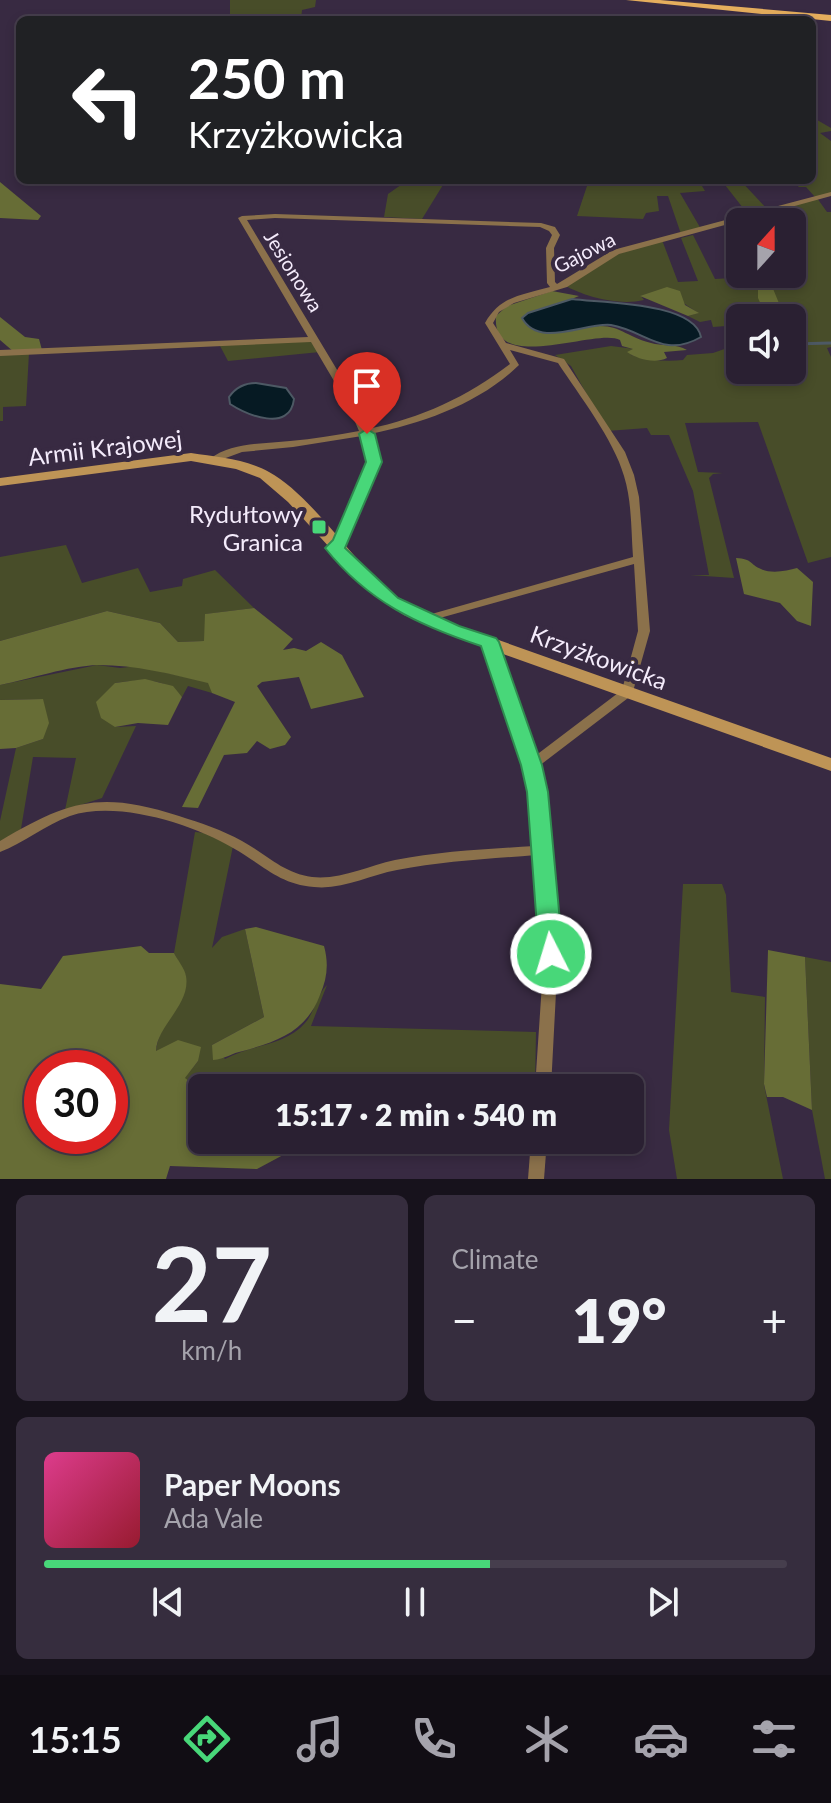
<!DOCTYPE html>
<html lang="en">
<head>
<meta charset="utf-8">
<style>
	:root { --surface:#2a2032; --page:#362d3e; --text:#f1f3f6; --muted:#a5a3ac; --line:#463e4d; --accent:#48d779 }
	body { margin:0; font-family:Lato,sans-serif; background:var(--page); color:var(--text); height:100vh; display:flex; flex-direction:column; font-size:30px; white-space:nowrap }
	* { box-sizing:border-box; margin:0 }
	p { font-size:26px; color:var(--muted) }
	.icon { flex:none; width:44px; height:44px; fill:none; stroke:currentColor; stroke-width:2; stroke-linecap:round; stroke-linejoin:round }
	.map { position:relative; height:1179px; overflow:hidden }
	.drawer { display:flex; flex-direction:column; gap:16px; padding:16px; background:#17121c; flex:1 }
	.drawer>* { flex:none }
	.hud { position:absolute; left:16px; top:16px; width:800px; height:168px; border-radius:12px; box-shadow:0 4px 12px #0003,0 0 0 2px var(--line); background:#202124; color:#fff; overflow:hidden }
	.needle { width:52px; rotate:21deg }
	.buttons { position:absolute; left:726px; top:208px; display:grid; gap:16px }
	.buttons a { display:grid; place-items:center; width:80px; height:80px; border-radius:12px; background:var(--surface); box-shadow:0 4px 12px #0003,0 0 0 2px var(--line); font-size:40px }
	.speed { position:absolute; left:24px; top:1050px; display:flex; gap:16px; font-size:40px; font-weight:700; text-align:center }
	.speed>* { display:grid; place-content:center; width:104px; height:104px; border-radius:50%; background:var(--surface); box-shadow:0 4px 12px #0003,0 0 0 2px var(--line); line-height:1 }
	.speed .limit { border:12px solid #d22; background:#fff; color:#111 }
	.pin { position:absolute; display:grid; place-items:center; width:68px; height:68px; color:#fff; margin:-82px -34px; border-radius:50% 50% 50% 0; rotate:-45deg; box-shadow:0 0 8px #0007 }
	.pin .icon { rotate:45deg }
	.me { position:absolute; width:88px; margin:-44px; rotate:355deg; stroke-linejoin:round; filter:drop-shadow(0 0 6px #0008) }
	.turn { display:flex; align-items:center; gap:28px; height:168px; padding:0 40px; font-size:36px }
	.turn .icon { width:104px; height:104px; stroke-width:2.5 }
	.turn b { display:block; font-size:56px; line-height:68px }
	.big { font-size:60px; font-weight:800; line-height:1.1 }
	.drawer .tile { flex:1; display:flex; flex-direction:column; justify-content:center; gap:12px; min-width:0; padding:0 28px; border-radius:12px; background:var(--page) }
	.drawer .dial { align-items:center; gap:0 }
	.dial b { font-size:104px; line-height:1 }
	.song { display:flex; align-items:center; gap:24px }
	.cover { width:96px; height:96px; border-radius:12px; background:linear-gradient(135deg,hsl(330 70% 55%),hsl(350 70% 35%)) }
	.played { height:8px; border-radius:4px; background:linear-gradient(90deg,var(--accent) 60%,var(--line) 60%) }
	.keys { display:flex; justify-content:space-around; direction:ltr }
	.heat { display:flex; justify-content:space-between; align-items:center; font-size:44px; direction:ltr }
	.drawer .tiles { flex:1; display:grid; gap:16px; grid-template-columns:1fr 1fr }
	.tile:last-child { grid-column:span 2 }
	.trip { position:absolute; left:188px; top:1074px; width:456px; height:80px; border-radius:12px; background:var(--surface); box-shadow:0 4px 12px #0003,0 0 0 2px var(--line); font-weight:800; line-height:80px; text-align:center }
	.menu { display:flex; height:128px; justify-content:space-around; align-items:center; background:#110d14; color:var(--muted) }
	.menu .icon { width:56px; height:56px }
	.menu .on { color:var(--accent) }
	.menu b { font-size:36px; color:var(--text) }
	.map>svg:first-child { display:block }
</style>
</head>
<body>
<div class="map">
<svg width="831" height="1179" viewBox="0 0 831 1179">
	<rect width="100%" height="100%" fill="#382a42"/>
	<g fill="#484d29" fill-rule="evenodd">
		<polygon points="230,0 316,0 315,7 302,10 301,20 230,20"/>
		<path d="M812,117L831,128V131L820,133L831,141V194L817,198L827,212H831V347L827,348L831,357V557L808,563L758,422L685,423L698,472L723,473L713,474L709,478L734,578L690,575H709L693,491L669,435H651L647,428L607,431L571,366L555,355L611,346L635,349L631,355C648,360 665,362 683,360L687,355L713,353L733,346L726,326L713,327L711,320L700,322L688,316L698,313C679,300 665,287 641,296L644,300C619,306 585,297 564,285L602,259L662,240L678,282L698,281L681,238L693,235L715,279L750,277L749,274H792V222H754L725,185L702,186L705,191L680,193L701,229L681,234L668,196H657L659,211L646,213L643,219L577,216L589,180H740L768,210L815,197L806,187H799L791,180H812ZM740,318H792V370H740Z"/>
		<polygon points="408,180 446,180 422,219 384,217 388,194"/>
		<polygon points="312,341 320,352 228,361 219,344"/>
		<polygon points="29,353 26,406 3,407 3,421 0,421 0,355"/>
		<polygon points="66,545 82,583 138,568 150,592 182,586 183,579 215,570 254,608 206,614 205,641 178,642 160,623 107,611 0,641 0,557"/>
		<path d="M97,665L120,668L137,666L211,683L212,693L188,686L182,697C164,676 140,680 115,683V727L136,726L102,798L65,810L76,758L33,757L21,829L0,842V821L16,748L43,739V699L0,700V685Z"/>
		<path d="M195,832L207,833L233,846L212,948L222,937L245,929L264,1017L212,1045L225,1059C250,1045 285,1046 305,1023C315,1012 317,994 327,985L311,1026L536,1032L535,1088L345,1083L268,1073L198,1089L184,1079L198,1061L156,1052C156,1036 179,994 186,976L174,953Z"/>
		<polygon points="683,884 722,884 726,895 731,992 765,997 764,1085 783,1179 677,1179 669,1130"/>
		<polygon points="805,957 831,962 831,1179 825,1179 812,1110"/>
	</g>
	<g fill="#676d36" fill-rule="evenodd">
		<polygon points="0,182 41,216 38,220 0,218"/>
		<polygon points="749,274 767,274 785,318 767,318 758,298 758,283"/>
		<polygon points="667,287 680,291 685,305 699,313 688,316 640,296"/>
		<path d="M552,291L579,296L552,307L579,329C620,319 621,337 655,344C667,346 676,344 687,350L664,352L667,358C655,364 637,359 627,352L633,349L622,346L620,340C597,327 491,376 496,316L507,306Z"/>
		<polygon points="0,317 25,337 39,339 42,350 14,352 0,340"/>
		<path d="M736,558C753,559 749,564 761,569C771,574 787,571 797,568L813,582L811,626L797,621L780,603L744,594Z"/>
		<path d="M254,608L293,639L283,650L294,648L306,651L321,642L342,655L364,697L311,709L299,677L262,682L257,686L291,737L285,745L270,749L257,741L247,753L224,755L198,808L182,807L235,702L212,693L208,683C171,674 136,665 98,665C68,666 30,679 0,685V641L107,611L160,623L178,642L204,641L205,614Z"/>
		<polygon points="145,679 173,686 182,697 168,725 138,723 115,727 101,718 96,702 115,683"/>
		<polygon points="43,699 49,723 43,739 16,748 0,749 0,700"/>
		<path d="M256,927L324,946C329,964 327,979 320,995C306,1032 278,1041 243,1051C232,1053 225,1059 213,1060L212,1045L264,1017L245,929Z"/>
		<path d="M141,946L149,953H174C177,959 185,969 186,976C191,1005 157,1025 156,1051L178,1040L201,1047L198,1061L185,1078L195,1086L268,1073L344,1083V1088H202V1140H342V1143L285,1154L257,1169L170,1166L166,1179H0V984L41,989L63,956ZM42,1068H110V1136H42Z"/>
		<polygon points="768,950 805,957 812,1110 783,1097 767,1097 764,1084"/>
	</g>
	<g fill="#061a23" stroke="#4d5964" stroke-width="2">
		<path d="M572,299C602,303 694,302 701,337C663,359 646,331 611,325C585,322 539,349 522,318L528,313Z"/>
		<path d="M256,383L286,388L294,399C290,433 247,415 230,404L229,397C236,387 245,383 256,383Z"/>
	</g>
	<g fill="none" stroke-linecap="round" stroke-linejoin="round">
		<g stroke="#4d5964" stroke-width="3">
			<polyline points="792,344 831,343"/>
			<polyline points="732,349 740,347"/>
		</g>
		<g fill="#8b714b" fill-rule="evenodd">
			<path d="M831,192V196L619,254L567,287L514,303L499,312L493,323L506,343L564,359L625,452L634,475L639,497L650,631L632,695L539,766L543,792L558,954L551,1088H535L544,954L536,855C489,859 443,861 397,870C369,875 343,890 314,887C278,884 262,864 233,848C192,824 117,800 70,816C45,825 24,843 0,852V841C70,800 100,791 179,816C201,823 222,830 242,841C266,854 283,873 312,877C341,880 367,866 395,860C441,851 488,849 535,846L531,792L526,765L483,642L489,638L495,642L535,756L622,690L638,631L634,564L429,621L425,622L419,619L421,617L633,557C631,530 632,502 624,476C614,440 579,395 558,363L510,350L519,365C480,403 424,423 370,434L376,446L379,462L346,543L334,551L329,548L336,541L369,462L366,446L362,436L293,447L242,452L215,462L210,459C231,442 264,444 290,441C313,439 337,435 359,431L347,403L311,342L0,356V350L308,337L238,218L242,216L275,214L541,223L555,227L560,235L554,248L555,282L557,284L613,250ZM275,218L540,227L549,231L552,235L546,248L547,283L550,287C522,295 500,296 485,323L510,364C467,397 421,418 368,429L357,403L247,220Z"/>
			<polygon points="531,1140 547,1140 544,1179 528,1179"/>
		</g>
		<path fill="#be9456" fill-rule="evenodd" d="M191,453C217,457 246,459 269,472C307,492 350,555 382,586C403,606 433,616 459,626L831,758V771L447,634L404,615L373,595L288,502L260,478L236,469L191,461L0,486V478Z"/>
		<polygon fill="#e5ae5d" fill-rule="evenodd" points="626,0 660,0 831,15 831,21"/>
	</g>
	<path fill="#48d779" stroke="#2f8c4f" stroke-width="2" d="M367,429L375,434L382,462L345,548L398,598L459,626L496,638L499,642L542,765L548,792L563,954L559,960L551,963L543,960L539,954L527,792L521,765L481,646C418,625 368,602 325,548L333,540L366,462L359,434Z"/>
	<rect fill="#48d779" stroke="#382a42" stroke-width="3" x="311" y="519" width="16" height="16" rx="4"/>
	<g text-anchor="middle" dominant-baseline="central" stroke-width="8" stroke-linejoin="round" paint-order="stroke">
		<g font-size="20" fill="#f4ebfb" stroke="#382a42">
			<text transform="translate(584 252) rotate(-27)">Gajowa</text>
			<text transform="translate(294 271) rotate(58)">Jesionowa</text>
		</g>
		<g font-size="24" fill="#f4ebfb" stroke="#382a42">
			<text transform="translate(105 447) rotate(-7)">Armii Krajowej</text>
			<text transform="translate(599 657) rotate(20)">Krzyżkowicka</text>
		</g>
		<g font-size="24" fill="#f4ebfb" stroke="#382a42" text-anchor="end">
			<text x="303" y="513">Rydułtowy<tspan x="303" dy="28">Granica</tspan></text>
		</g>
	</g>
</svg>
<div class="buttons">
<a><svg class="needle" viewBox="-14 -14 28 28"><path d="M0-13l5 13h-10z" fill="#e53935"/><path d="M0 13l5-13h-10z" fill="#a5a3ac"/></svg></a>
<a><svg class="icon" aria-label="sound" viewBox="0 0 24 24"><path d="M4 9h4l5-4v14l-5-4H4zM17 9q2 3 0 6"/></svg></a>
</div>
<div class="speed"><div class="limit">30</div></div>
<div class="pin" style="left:367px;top:434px;background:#d93025"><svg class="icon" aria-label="arrive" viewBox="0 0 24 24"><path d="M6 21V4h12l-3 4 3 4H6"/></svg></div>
<svg class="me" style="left:551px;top:954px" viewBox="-20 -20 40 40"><circle r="17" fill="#48d779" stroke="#fff" stroke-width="3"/><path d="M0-11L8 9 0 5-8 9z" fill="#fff"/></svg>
<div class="trip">15:17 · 2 min · 540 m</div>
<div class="hud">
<div class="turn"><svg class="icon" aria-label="left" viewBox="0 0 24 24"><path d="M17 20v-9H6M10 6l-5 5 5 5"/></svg><div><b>250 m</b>Krzyżkowicka</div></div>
</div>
</div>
<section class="drawer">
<div class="tiles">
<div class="tile dial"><b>27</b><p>km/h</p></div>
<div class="tile"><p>Climate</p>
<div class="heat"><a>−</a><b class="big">19°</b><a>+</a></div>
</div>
<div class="tile">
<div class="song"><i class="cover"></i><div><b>Paper Moons</b><p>Ada Vale</p></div></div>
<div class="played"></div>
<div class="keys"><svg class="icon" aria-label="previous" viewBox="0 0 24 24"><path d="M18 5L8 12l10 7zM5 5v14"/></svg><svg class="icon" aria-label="pause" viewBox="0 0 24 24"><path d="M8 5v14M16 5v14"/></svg><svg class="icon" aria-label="next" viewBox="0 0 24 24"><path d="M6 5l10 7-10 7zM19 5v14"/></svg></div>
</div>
</div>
</section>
<nav class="menu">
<b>15:15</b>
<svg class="icon on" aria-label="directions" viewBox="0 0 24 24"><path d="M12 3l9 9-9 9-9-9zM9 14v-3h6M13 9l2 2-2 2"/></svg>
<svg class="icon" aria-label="music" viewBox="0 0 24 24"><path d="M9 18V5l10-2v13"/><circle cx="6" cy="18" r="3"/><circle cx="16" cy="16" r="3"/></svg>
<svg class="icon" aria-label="phone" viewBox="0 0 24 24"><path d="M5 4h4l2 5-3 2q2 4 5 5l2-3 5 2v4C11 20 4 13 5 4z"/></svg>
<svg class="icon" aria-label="climate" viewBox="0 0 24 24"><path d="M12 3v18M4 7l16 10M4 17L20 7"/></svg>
<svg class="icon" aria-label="car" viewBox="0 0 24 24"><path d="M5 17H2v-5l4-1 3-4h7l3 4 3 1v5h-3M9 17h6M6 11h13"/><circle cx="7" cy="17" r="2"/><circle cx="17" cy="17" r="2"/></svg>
<svg class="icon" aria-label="filters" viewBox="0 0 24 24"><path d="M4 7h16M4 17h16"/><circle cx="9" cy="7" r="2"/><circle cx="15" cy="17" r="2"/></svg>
</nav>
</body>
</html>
